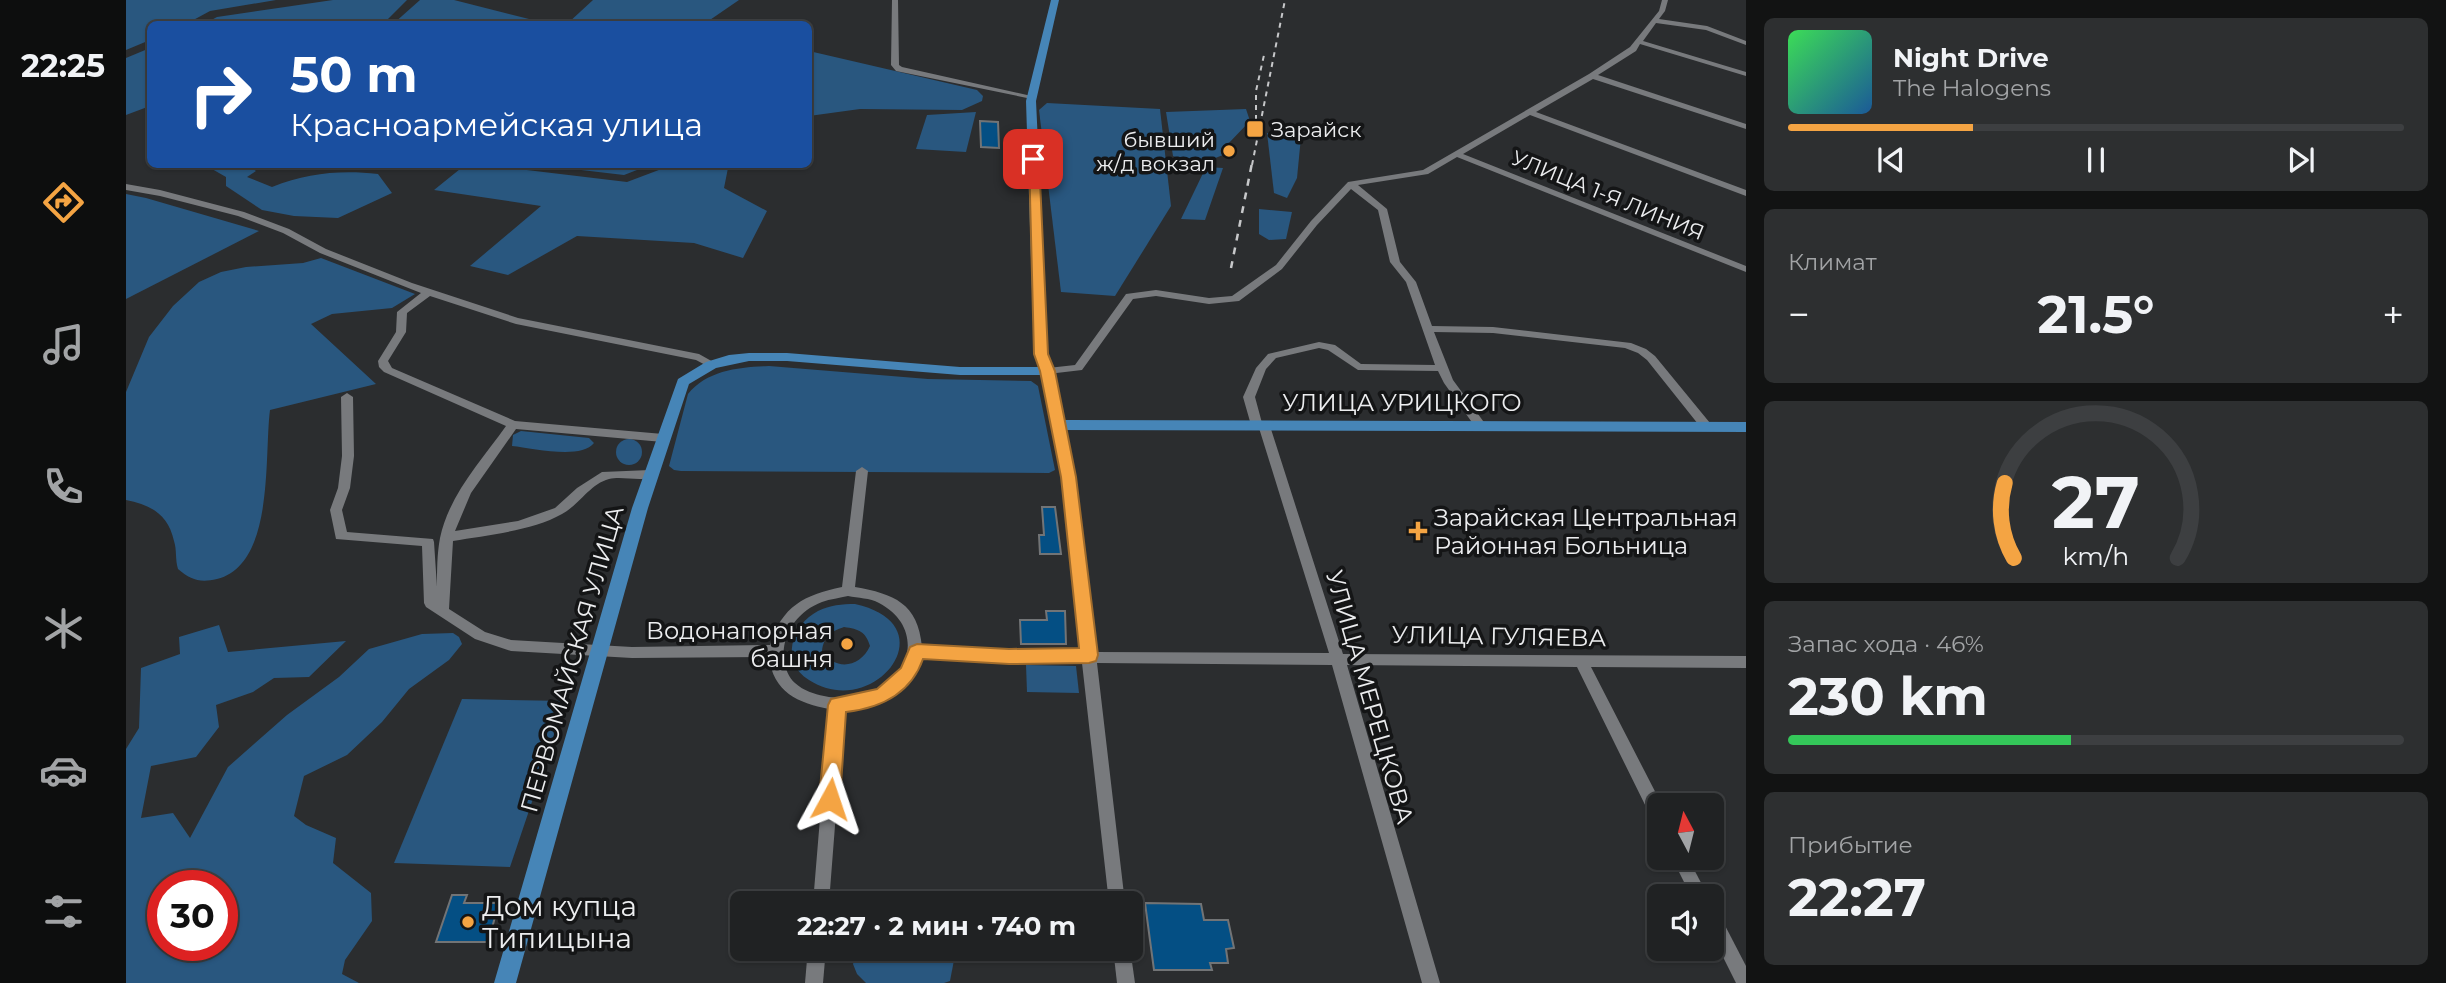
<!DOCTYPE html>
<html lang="ru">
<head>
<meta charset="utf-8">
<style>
	:root { --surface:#202223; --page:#2d2f30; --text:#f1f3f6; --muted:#a2a4a6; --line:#3d3f41; --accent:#f4a443 }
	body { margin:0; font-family:Montserrat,sans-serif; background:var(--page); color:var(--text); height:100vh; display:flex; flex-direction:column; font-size:26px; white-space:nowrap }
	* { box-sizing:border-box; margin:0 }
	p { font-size:23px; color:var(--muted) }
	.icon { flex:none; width:38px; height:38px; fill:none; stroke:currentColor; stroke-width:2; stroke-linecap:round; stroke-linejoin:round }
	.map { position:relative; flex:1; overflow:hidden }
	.sheet { display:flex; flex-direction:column; gap:18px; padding:18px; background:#121313; width:700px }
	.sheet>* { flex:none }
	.guide { position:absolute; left:21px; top:21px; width:665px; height:147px; border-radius:10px; box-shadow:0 2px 5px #0004,0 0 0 2px var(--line); background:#1a4fa0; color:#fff; overflow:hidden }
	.needle { width:46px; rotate:353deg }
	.tools { position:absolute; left:1521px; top:793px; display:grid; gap:14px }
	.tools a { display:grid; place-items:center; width:77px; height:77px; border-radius:10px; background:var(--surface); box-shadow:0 2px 5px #0004,0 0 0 2px var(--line); font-size:35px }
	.speed { position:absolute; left:21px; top:870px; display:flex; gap:14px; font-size:35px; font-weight:700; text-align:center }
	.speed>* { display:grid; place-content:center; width:91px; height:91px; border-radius:50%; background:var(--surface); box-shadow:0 2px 5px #0004,0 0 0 2px var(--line); line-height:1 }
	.speed .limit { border:10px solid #d22; background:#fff; color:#111 }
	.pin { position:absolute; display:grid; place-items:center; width:60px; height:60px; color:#fff; margin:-30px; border-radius:14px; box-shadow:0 4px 10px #0006 }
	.me { position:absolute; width:77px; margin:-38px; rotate:5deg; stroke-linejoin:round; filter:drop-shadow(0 0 5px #0008) }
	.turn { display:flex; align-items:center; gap:24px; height:147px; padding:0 28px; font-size:32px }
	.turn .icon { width:91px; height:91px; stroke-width:2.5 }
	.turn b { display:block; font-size:49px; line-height:60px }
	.big { font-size:52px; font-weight:700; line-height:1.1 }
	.sheet .tile { flex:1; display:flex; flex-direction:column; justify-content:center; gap:10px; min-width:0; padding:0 24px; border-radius:10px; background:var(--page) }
	.sheet .dial { align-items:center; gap:0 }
	.dial svg { height:182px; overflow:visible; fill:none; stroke:var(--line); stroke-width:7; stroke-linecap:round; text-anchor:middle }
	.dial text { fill:var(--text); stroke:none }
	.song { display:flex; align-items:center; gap:21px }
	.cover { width:84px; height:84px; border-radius:10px; background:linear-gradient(135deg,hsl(130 70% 55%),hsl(210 70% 35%)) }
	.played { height:7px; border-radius:4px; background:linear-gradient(90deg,var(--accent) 30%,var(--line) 30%) }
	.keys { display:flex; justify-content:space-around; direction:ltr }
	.heat { display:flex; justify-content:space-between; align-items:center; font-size:38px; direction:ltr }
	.charge { height:10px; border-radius:5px; background:linear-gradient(90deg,#34c759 46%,var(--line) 0) }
	.trip { position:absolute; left:604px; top:891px; width:413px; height:70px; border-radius:10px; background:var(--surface); box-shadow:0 2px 5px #0004,0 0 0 2px var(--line); font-weight:700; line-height:70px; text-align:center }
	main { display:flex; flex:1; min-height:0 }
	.tabs { display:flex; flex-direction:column; width:126px; justify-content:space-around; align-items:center; background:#0d0e0e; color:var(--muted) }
	.tabs .icon { width:49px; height:49px }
	.tabs .on { color:var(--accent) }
	.tabs b { font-size:32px; color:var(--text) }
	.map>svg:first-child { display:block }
</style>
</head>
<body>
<main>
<nav class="tabs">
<b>22:25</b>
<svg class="icon on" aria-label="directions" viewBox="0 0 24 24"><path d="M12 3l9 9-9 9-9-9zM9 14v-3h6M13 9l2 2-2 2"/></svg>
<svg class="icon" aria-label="music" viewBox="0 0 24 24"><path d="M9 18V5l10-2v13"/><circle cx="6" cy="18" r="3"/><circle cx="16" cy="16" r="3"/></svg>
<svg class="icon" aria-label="phone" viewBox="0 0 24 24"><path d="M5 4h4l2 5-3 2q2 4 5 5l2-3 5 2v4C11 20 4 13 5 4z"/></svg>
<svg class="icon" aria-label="climate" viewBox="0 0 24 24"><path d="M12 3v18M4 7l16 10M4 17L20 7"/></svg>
<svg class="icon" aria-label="car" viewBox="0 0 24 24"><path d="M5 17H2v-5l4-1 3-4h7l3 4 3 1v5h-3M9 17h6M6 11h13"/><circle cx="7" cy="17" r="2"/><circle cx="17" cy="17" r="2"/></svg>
<svg class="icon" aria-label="filters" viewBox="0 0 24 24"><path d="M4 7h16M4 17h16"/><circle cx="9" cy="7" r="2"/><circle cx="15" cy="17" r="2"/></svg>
</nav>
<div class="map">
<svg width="1620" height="983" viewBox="0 0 1620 983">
	<rect width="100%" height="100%" fill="#2b2d2f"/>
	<g fill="#29577f" fill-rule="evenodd">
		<polygon points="0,0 150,0 84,11 60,24 24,24 24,40 0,50"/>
		<polygon points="207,0 281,0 259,22 241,24 78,24 91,17"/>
		<polygon points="294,0 328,0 423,24 267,24"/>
		<polygon points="467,0 613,0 578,24 441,24"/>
		<polygon points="24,48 24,106 0,115 0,58"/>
		<polygon points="683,51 851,90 857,96 856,101 836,110 734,109 683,116"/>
		<polygon points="921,103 1034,109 1045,206 989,296 935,292 913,110"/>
		<polygon points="1120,109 1124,121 1100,146 1097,155 1069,166 1047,156 1040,112"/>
		<polygon points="850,112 840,152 790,149 801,115"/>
		<polygon points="1141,133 1175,137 1171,178 1161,198 1148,193"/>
		<path d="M79,165H122L130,171L121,177L146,187C182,173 214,170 252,174L266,193L212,218L168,216L136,210L100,186V177Z"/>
		<polygon points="339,165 360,165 501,182 546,165 602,168 598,188 641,211 617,258 568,243 451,236 382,275 344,266 415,206 308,190"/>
		<polygon points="412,165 524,165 498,175"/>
		<polygon points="1080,167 1097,168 1079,220 1055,219"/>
		<polygon points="0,194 20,198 133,231 0,299"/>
		<polygon points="1133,209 1166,212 1160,239 1143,240 1133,234"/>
		<path d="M195,258L289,294L266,308L206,314L185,324L250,384L144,410C138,457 149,564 91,579C74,583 65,580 52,569C49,559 51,550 48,541C42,514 25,505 0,500V392L23,337L47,306L73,282L95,272L120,267L177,263Z"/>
		<path d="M643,366L802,379L905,381L912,386L929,470L923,473L555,471L548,470L543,466L562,394C581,370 614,367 643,366Z"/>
		<path d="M395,431L463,438L468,443C455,460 406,448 386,446L387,435Z"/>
		<circle cx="503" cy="452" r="13"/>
		<path d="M729,604C824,625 748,722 683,680C654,662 665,625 692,611C704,605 716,604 729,604ZM718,627C733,629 740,632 744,646C734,668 709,671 696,651C698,636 704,632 718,627Z"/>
		<path d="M93,625L102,652L220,641L183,677L148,678L127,692L90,705L93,727L70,757L25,766L15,818L47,813L64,838L102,767L161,715L213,677L243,649L296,634L327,633L333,637L336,644L323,660L283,689L256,722L221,755L178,776L168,816L180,825L210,838L207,863L245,893L246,921L219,960L216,974L233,983H0V749L13,728L15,668L54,654L53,637ZM37,886H96V945H37Z"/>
		<polygon points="900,665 950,666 953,693 901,692"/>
		<polygon points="336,699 440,701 384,867 268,863"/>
		<polygon points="732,948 820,949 828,960 824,981 818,983 740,983 731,974 727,964"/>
	</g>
	<g fill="#044f84" stroke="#727476" stroke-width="2">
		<polygon points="854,121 872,122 873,148 855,147"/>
		<polygon points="916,507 929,507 935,554 914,554 913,535 918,535"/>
		<polygon points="920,611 939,611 940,644 895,644 894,620 921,620"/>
		<polygon points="326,895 341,895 338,903 373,903 362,942 310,942"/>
		<polygon points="1019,903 1075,904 1078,920 1102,920 1108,948 1100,949 1102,963 1084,963 1086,970 1028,970"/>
	</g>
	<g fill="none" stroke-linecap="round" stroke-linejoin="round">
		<g fill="#787a7d" fill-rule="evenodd">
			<polygon points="766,0 772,0 773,65 776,67 910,97 906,99 770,71 765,65"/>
			<path d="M1536,0H1542L1539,11L1533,19L1581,26L1620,41V45L1580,30L1530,23L1517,41L1620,72V76L1514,44L1510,51L1472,75L1620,124V129L1467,79L1410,112L1620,190V196L1404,115L1337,154L1620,266V272L1331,157L1302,174L1232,185L1261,209L1274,262L1290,282L1306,326L1367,327L1505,343L1520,349L1529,356L1584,423L1586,426L1584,429H1576L1521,360L1512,353L1499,348L1367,333L1308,332L1327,380L1360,425L1354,429L1350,428L1318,383L1312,371L1232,370L1202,350L1193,348L1150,358L1140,369L1129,397L1136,423H1142L1144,426L1217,654L1620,656V668L1465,667L1536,805H1533V823L1527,821L1451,667L1221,665L1314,983H1296L1206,665L971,663L999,903H983L956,663H883L793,658C781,695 755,706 718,710L703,903H687L703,709C672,703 647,692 643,657L506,658L385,651L349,639L300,607L298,603L296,546L210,539L204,510L212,488L216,456L215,397L221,393L227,397L228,456L224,488L216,510L221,532L307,539L308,542L311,587C311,571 311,554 314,538C323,495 355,461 380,426L258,372L253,367L252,361L270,332L271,312L295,293L194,253L157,233L112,216L34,196L0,190V184L34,190L118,212L163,229L200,249L286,283L392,318L573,354L589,363L590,365L585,368L570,360L390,324L304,296L281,313L280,332L262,361L266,368L389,421L537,434L543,438L537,442L390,429L345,493L329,531L392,521L429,508L451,488L476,472L524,470L530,474C519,484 498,475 483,479C464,484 453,505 436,514C406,531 361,535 327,541L323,609L359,632L385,640L506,647L644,645C656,606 678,595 716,587L730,471L736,467L742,471L729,587C768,594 792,603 796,647L883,651L955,652L936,477L927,425L933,421L939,425L948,477L969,652L1203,653L1133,428H1127L1125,425L1117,397L1130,368L1142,354L1193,342L1209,345L1235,364L1309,365L1280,282L1264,262L1252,210L1225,189L1191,225L1156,269L1113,301L1083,304L1030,296L1007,299L956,370L922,374L917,371L922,368L949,365L1000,294L1030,290L1083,298L1106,296L1150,265L1185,221L1222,182L1297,170L1463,74L1504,47L1533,11ZM722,596C732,598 744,598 753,603C799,627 786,681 741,695C727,699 712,699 698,696C688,694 678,691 669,683C663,678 659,668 658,660C655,634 672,611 696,602C704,599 714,598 722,596Z"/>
			<polygon points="1546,858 1562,858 1582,896 1565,896"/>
			<polygon points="1586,910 1592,912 1620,966 1620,983 1610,983 1586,935"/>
			<polygon points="682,948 700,948 697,983 679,983"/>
			<polygon points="987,948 1004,948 1009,983 991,983"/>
		</g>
		<polygon fill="#4685b7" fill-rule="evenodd" points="925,0 933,0 910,101 922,354 929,371 939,420 1620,422 1620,432 933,430 926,425 916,375 834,375 661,361 623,361 590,368 563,384 522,508 390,983 368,983 506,508 552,379 580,362 603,355 623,353 661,353 834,367 913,367 908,354 900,101"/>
		<g stroke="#c7c8ca" stroke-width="2" stroke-dasharray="5 5" stroke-linecap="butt">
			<polyline points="1130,120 1130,91 1138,55"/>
			<polyline points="1126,165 1159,0"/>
		</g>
		<polyline stroke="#c7c8ca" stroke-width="2.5" stroke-dasharray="7 7" stroke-linecap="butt" points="1105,268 1126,163"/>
	</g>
	<path fill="#f4a443" stroke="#9f6b2c" stroke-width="2" d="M903,157L913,159L922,354L929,371L950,477L972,655L970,661L963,663L883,664L797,659C785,693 755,708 720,712L714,799L711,806L704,808L696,806L693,799L702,705L705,699L751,689L775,668L784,647L791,644L883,649L953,648L935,477L914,371L908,354Z"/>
	<g fill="#f4a443" stroke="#141516" stroke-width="2.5">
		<rect x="1120" y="120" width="18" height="18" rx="3.5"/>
		<circle cx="1103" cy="151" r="7"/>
		<path d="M1288.5 520.5h7v7h7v7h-7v7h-7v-7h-7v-7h7z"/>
		<circle cx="721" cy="644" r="7"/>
		<circle cx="342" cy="922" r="7"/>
	</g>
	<g text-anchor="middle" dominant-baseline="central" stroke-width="7" stroke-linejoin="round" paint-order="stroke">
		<g font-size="21" fill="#ecedef" stroke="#141516" text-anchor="start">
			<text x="1145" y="129">Зарайск</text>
			<text x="1089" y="139" text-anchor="end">бывший<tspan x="1089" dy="24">ж/д вокзал</tspan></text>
		</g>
		<g font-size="21" fill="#ecedef" stroke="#141516">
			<text transform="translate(1482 195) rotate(22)">УЛИЦА 1-Я ЛИНИЯ</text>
		</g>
		<g font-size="24" fill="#ecedef" stroke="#141516">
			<text x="1276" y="402">УЛИЦА УРИЦКОГО</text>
			<text transform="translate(1373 636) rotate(1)">УЛИЦА ГУЛЯЕВА</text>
			<text transform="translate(446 659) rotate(-74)">ПЕРВОМАЙСКАЯ УЛИЦА</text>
			<text transform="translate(1244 697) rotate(74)">УЛИЦА МЕРЕЦКОВА</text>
		</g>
		<g font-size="24" fill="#ecedef" stroke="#141516" text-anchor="start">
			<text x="1308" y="517">Зарайская Центральная<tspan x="1308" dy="28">Районная Больница</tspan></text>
			<text x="707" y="630" text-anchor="end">Водонапорная<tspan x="707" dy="28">башня</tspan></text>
		</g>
		<g font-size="28" fill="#ecedef" stroke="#141516" text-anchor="start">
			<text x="356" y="906">Дом купца<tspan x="356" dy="32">Типицына</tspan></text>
		</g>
	</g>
</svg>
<div class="tools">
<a><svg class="needle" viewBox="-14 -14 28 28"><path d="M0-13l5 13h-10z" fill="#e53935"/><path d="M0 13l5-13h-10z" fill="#a2a4a6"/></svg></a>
<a><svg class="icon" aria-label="sound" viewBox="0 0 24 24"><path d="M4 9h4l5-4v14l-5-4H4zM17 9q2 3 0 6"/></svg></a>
</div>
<div class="speed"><div class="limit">30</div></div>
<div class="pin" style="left:907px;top:159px;background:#d93025"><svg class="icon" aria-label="arrive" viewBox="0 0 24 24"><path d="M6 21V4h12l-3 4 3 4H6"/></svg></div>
<svg class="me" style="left:704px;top:799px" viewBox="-20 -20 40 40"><path d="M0-17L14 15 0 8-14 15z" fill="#f4a443" stroke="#fff" stroke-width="4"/></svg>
<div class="trip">22:27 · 2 мин · 740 m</div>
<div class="guide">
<div class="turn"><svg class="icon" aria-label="right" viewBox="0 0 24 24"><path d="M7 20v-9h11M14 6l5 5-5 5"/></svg><div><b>50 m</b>Красноармейская улица</div></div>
</div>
</div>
<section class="sheet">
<div class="tile">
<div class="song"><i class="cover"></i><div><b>Night Drive</b><p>The Halogens</p></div></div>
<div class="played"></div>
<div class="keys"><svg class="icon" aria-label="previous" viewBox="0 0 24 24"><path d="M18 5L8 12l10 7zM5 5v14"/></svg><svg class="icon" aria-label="pause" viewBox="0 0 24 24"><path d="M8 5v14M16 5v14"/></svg><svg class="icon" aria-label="next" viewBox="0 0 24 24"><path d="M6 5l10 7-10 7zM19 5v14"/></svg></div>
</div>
<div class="tile"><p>Климат</p>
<div class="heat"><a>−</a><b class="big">21.5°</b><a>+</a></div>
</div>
<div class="tile dial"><svg viewBox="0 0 100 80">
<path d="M14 69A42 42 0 1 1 86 69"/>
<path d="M14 69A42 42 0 0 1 10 36" stroke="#f4a443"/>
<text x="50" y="56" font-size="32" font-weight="700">27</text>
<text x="50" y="72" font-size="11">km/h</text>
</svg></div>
<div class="tile"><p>Запас хода · 46%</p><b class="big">230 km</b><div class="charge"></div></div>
<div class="tile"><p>Прибытие</p><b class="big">22:27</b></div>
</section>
</main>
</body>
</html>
